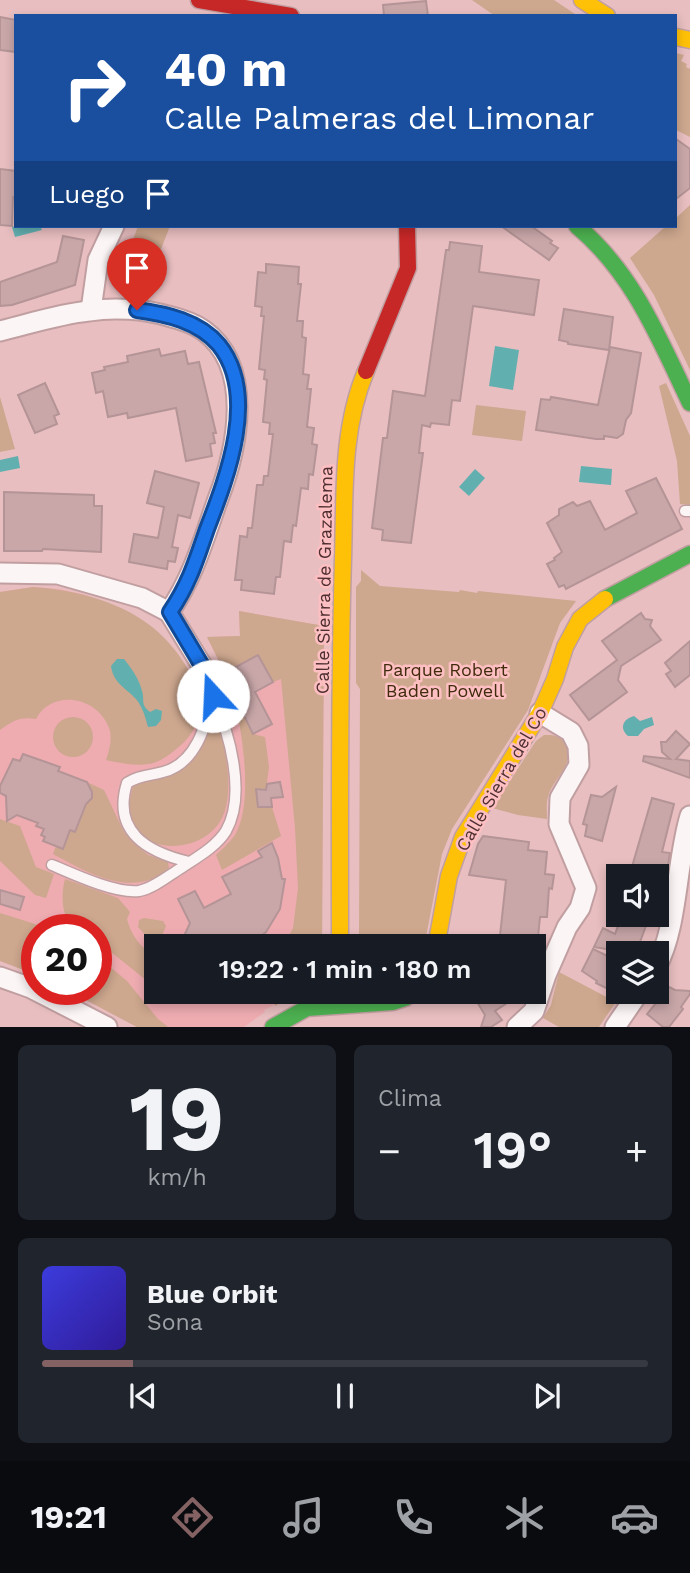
<!DOCTYPE html>
<html lang="es">
<head>
<meta charset="utf-8">
<style>
	:root { --surface:#171b24; --page:#20242c; --text:#f1f3f6; --muted:#9ea1a6; --line:#363941; --accent:#846163 }
	body { margin:0; font-family:"Work Sans",sans-serif; background:var(--page); color:var(--text); height:100vh; display:flex; flex-direction:column; font-size:26px; white-space:nowrap }
	* { box-sizing:border-box; margin:0 }
	p { font-size:23px; color:var(--muted) }
	.icon { flex:none; width:38px; height:38px; fill:none; stroke:currentColor; stroke-width:2; stroke-linecap:round; stroke-linejoin:round }
	.map { position:relative; height:1027px; overflow:hidden }
	.details { display:flex; flex-direction:column; gap:18px; padding:18px; background:#0d0f14; flex:1 }
	.details>* { flex:none }
	.guide { position:absolute; left:14px; top:14px; width:663px; height:214px; border-radius:0px; box-shadow:0 4px 10px #0003; background:#1a4fa0; color:#fff; overflow:hidden }
	.buttons { position:absolute; left:606px; top:864px; display:grid; gap:14px }
	.buttons a { display:grid; place-items:center; width:63px; height:63px; border-radius:0px; background:var(--surface); box-shadow:0 4px 10px #0003; font-size:35px }
	.speed { position:absolute; left:21px; top:914px; display:flex; gap:14px; font-size:35px; font-weight:700; text-align:center }
	.speed>* { display:grid; place-content:center; width:91px; height:91px; border-radius:50%; background:var(--surface); box-shadow:0 4px 10px #0003; line-height:1 }
	.speed .limit { border:10px solid #d22; background:#fff; color:#111 }
	.pin { position:absolute; display:grid; place-items:center; width:60px; height:60px; color:#fff; margin:-72px -30px; border-radius:50% 50% 50% 0; rotate:-45deg; box-shadow:0 0 7px #0007 }
	.pin .icon { rotate:45deg }
	.me { position:absolute; width:77px; margin:-38px; rotate:340deg; stroke-linejoin:round; filter:drop-shadow(0 0 5px #0008) }
	.turn { display:flex; align-items:center; gap:24px; height:147px; padding:0 35px; font-size:32px }
	.turn .icon { width:91px; height:91px; stroke-width:2.5 }
	.turn b { display:block; font-size:49px; line-height:60px }
	.then { display:flex; align-items:center; height:66px; padding:0 35px; background:#0003; gap:14px; font-size:26px }
	.big { font-size:52px; font-weight:600; line-height:1.1 }
	.details .tile { flex:1; display:flex; flex-direction:column; justify-content:center; gap:10px; min-width:0; padding:0 24px; border-radius:10px; background:var(--page) }
	.details .dial { align-items:center; gap:0 }
	.dial b { font-size:91px; line-height:1 }
	.song { display:flex; align-items:center; gap:21px }
	.cover { width:84px; height:84px; border-radius:10px; background:linear-gradient(135deg,hsl(240 70% 55%),hsl(250 70% 35%)) }
	.played { height:7px; border-radius:4px; background:linear-gradient(90deg,var(--accent) 15%,var(--line) 15%) }
	.keys { display:flex; justify-content:space-around; direction:ltr }
	.heat { display:flex; justify-content:space-between; align-items:center; font-size:38px; direction:ltr }
	.details .tiles { flex:1; display:grid; gap:18px; grid-template-columns:1fr 1fr }
	.tile:last-child { grid-column:span 2 }
	.trip { position:absolute; left:144px; top:934px; width:402px; height:70px; border-radius:0px; background:var(--surface); box-shadow:0 4px 10px #0003; font-weight:600; line-height:70px; text-align:center }
	.menu { display:flex; height:112px; justify-content:space-around; align-items:center; background:#090b0e; color:var(--muted) }
	.menu .icon { width:49px; height:49px }
	.menu .on { color:var(--accent) }
	.menu b { font-size:32px; color:var(--text) }
	.map>svg:first-child { display:block }
</style>
</head>
<body>
<div class="map">
<svg width="690" height="1027" viewBox="0 0 690 1027">
	<rect width="100%" height="100%" fill="#e8bec0"/>
	<polygon fill="#eeacb1" points="33,587 60,589 86,595 133,615 156,631 192,674 200,677 212,669 221,666 207,637 240,636 239,611 324,626 322,947 156,947 156,992 301,992 264,1010 265,1012 244,1027 137,1027 65,989 96,989 96,929 37,929 37,975 0,961 0,592"/>
	<g fill="#cda78e">
		<polygon points="472,0 554,0 578,16 495,16"/>
		<polygon points="676,53 684,55 681,61 687,64 686,67 690,69 690,137 676,130"/>
		<polygon points="690,205 690,370 654,295 630,258 666,226 676,226 676,218"/>
		<polygon points="138,226 170,226 147,285 120,275"/>
		<polygon points="666,383 690,436 690,505 680,504 677,461 659,386"/>
		<polygon points="0,397 15,449 0,452"/>
		<polygon points="476,405 526,411 522,441 472,435"/>
		<polygon points="361,570 380,586 459,592 460,590 477,593 478,591 576,601 560,623 528,710 452,829 442,854 424,947 359,947 360,689 356,683 356,587 361,581"/>
		<path d="M33,587C76,590 124,602 157,631C188,659 220,711 181,745C172,753 161,762 149,764C136,766 119,763 106,760C109,751 113,738 109,728C97,696 52,689 36,719C20,716 12,721 0,730V592Z"/>
		<polygon points="239,611 324,626 322,947 283,947 293,928 298,888 295,828 281,679 273,682 258,655 224,671 207,637 240,636"/>
		<path d="M242,712L253,734L265,737L269,767L266,790H256L258,807H272L281,836L222,870L216,855C222,849 230,842 235,835C252,805 244,749 238,716Z"/>
		<circle cx="73" cy="737" r="20"/>
		<path d="M217,722L221,728C225,753 232,782 226,807C213,862 119,858 130,800C131,796 132,788 134,785C139,778 169,776 179,770C196,760 205,739 214,723Z"/>
		<path d="M544,735C552,735 559,735 564,742C580,760 551,780 548,797C546,803 547,812 547,819L518,815L492,808L536,741Z"/>
		<path d="M89,783L104,790L124,832L132,842L148,855L168,862L169,868C134,900 88,873 53,854L56,846L63,848L70,830L76,832L80,819L76,817L92,798V792L88,787Z"/>
		<polygon points="0,819 20,826 36,867 54,874 46,898 35,895 0,861"/>
		<path d="M65,879L118,898L130,912L127,919C132,938 141,946 156,959V988L96,940V929C91,929 84,930 79,929C60,922 61,894 65,879Z"/>
		<polygon points="0,913 51,929 37,929 37,975 0,961"/>
		<polygon points="144,918 163,921 166,926 161,938 157,942 151,941 138,927 139,920"/>
		<polygon points="96,955 127,981 158,1019 168,1027 137,1027 65,989 96,989"/>
		<polygon points="559,972 616,1002 599,1027 559,1027 543,1018 551,1005"/>
		<polygon points="273,992 301,992 275,1006"/>
	</g>
	<g fill="#62afb0">
		<polygon points="17,226 40,226 42,230 15,237 12,227"/>
		<polygon points="495,346 519,350 513,390 489,386"/>
		<polygon points="18,456 20,468 0,472 0,460"/>
		<polygon points="581,466 612,469 611,485 579,482"/>
		<polygon points="475,469 485,478 469,496 459,487"/>
		<path d="M117,659H124C132,669 139,679 142,691C145,701 140,704 150,712L156,709L162,711L161,720L156,726L148,727C145,716 143,708 136,699C126,688 113,683 111,666Z"/>
		<path d="M634,716L640,721L652,717L654,725L644,729L638,736H628C619,728 623,719 634,716Z"/>
	</g>
	<g fill="#c9a7a9" stroke="#b49496" stroke-width="2">
		<polygon points="426,1 428,16 384,16 383,5"/>
		<polygon points="0,17 16,20 16,52 0,50"/>
		<polygon points="676,139 690,149 690,188 676,199"/>
		<polygon points="0,169 16,171 16,197 13,197 12,226 0,225"/>
		<polygon points="501,226 531,226 552,241 550,243 558,248 549,260"/>
		<polygon points="63,236 84,240 75,285 12,305 0,306 0,282 57,262"/>
		<polygon points="450,242 482,246 479,272 539,280 534,315 473,306 460,401 452,400 449,425 431,423 430,427 422,425 419,453 423,453 411,543 382,540 383,530 372,528 383,438 387,438 393,391 425,396 446,250 449,250"/>
		<polygon points="266,264 299,267 298,284 301,284 297,321 303,321 302,337 306,338 303,374 309,375 307,389 311,389 307,427 314,428 312,444 317,445 313,475 309,474 308,489 301,488 296,526 293,525 291,542 284,541 280,577 276,577 274,594 241,590 242,580 235,580 240,536 247,537 248,528 252,528 257,485 263,485 264,476 268,476 273,434 269,434 270,423 263,422 267,380 264,379 265,370 259,369 264,316 261,316 262,307 255,306 258,272 266,273"/>
		<polygon points="564,309 613,317 609,350 568,344 568,342 559,340"/>
		<polygon points="610,347 641,353 631,413 626,420 623,434 617,438 604,436 604,439 596,439 536,430 541,399 550,400 551,397 598,405"/>
		<polygon points="159,349 161,356 185,351 188,364 199,362 216,433 213,433 215,443 210,444 212,456 186,461 176,408 128,418 127,413 108,417 103,391 96,393 92,373 105,370 104,367 128,362 127,356"/>
		<polygon points="45,383 59,414 54,416 57,424 35,433 18,395"/>
		<polygon points="155,471 199,483 190,518 178,515 172,547 178,548 175,562 168,561 167,569 129,562 134,534 158,538 164,507 147,503"/>
		<polygon points="656,478 682,529 566,589 564,585 559,587 547,564 555,560 554,558 562,552 547,523 559,515 559,509 573,502 577,506 590,501 605,530 637,513 626,491"/>
		<polygon points="4,492 94,495 94,506 102,506 101,552 43,549 42,551 4,551"/>
		<polygon points="641,613 645,619 652,620 650,626 661,640 621,666 618,680 627,692 589,720 570,695 617,660 602,641"/>
		<polygon points="690,641 690,675 675,687 666,674 671,671 665,663"/>
		<polygon points="258,655 273,682 255,692 272,724 253,734 227,681 232,669"/>
		<polygon points="676,731 690,744 676,759 690,761 690,778 643,761 644,756 670,759 662,752 661,742 666,742"/>
		<polygon points="23,754 60,767 58,771 87,782 92,792 92,798 86,804 75,832 70,830 63,849 43,841 45,837 41,835 44,829 36,826 38,823 17,815 7,821 6,796 0,793 0,786 13,759 20,761"/>
		<polygon points="280,782 283,797 271,798 272,807 258,807 256,789 266,790 267,784"/>
		<polygon points="616,787 602,841 585,836 587,825 583,824 591,795 602,797"/>
		<polygon points="652,798 674,804 662,852 670,853 666,877 629,877"/>
		<polygon points="483,836 529,842 528,850 547,852 545,874 554,875 552,889 549,888 547,917 540,917 537,947 499,945 506,880 469,875 478,844"/>
		<polygon points="272,843 278,858 282,879 285,879 280,909 266,932 247,947 179,947 190,923 178,899 195,891 204,908 231,894 222,877 262,857 258,851"/>
		<polygon points="0,890 24,897 20,910 0,904"/>
		<polygon points="622,915 650,915 637,950 618,943 618,951 594,947 603,928 615,934"/>
		<polygon points="593,949 618,961 618,979 612,991 596,983 597,981 582,971"/>
		<polygon points="669,987 675,990 690,991 690,994 681,1007 683,1009 669,1027 663,1027 647,1014"/>
		<polygon points="471,992 524,992 495,1011 502,1020 491,1027 481,1027 485,1015"/>
	</g>
	<g fill="none" stroke-linecap="round" stroke-linejoin="round">
		<defs>
			<g id="lane">
				<polyline points="685,511 690,511"/>
				<polyline points="204,669 213,696"/>
				<path d="M52,865C73,874 116,894 139,891C154,888 168,876 181,868C196,858 216,847 226,831C247,794 229,732 213,696C206,725 196,764 163,772C149,776 139,775 127,783C112,832 147,852 189,862"/>
			</g>
			<g id="street">
				<polyline points="91,310 98,260 114,226"/>
				<path d="M0,331C29,324 59,314 89,311C114,307 144,309 168,316C180,319 193,323 203,330C255,367 237,450 218,499C204,538 193,578 169,612"/>
				<polyline points="0,573 58,574 142,598 169,612"/>
				<polyline points="169,612 204,669"/>
				<path d="M656,967C678,928 676,862 690,816"/>
				<polyline points="0,977 31,988 107,1027"/>
				<polyline points="517,1027 534,1011 546,975 567,927 580,908 586,888 559,824 560,798 579,765 578,746 571,732 540,713"/>
				<polyline points="615,1027 639,992"/>
			</g>
			<g id="fast">
				<path d="M577,226C633,273 659,338 690,403"/>
				<polyline points="605,599 690,554"/>
				<polyline points="273,1027 307,1008 393,1002 405,998 414,992"/>
			</g>
			<g id="slow">
				<polyline points="582,0 607,16"/>
				<polyline points="676,37 690,40"/>
				<path d="M340,947C340,818 339,688 343,559C345,496 341,430 366,371"/>
				<polyline points="436,947 449,876 463,837 540,713 555,679 565,647 580,619 605,599"/>
			</g>
			<g id="jam">
				<polyline points="199,0 291,16"/>
				<polyline points="366,371 408,268 407,226"/>
			</g>
		</defs>
		<use href="#lane" stroke="#c19fa1" stroke-width="13"/>
		<use href="#street" stroke="#c19fa1" stroke-width="23"/>
		<use href="#fast" stroke="#c19fa1" stroke-width="19"/>
		<use href="#slow" stroke="#c19fa1" stroke-width="19"/>
		<use href="#jam" stroke="#c19fa1" stroke-width="19"/>
		<use href="#lane" stroke="#fcf5f6" stroke-width="10"/>
		<use href="#street" stroke="#fcf5f6" stroke-width="19"/>
		<use href="#fast" stroke="#4caf50" stroke-width="16"/>
		<use href="#slow" stroke="#ffc107" stroke-width="16"/>
		<use href="#jam" stroke="#c62828" stroke-width="16"/>
	</g>
	<g fill="none" stroke-linecap="round" stroke-linejoin="round">
		<defs>
			<path id="route" d="M137,310C166,314 199,321 219,345C259,395 227,477 207,529C196,561 189,584 170,612L204,669L213,696"/>
		</defs>
		<use href="#route" stroke="#114b97" stroke-width="18"/>
		<use href="#route" stroke="#1a73e8" stroke-width="12"/>
	</g>
	<g text-anchor="middle" dominant-baseline="central" stroke-width="5" stroke-linejoin="round" paint-order="stroke">
		<g font-size="18" fill="#4e2f31" stroke="#febfc2">
			<text transform="translate(324 580) rotate(-89)">Calle Sierra de Grazalema</text>
			<text transform="translate(501 779) rotate(-60)">Calle Sierra del Co</text>
		</g>
		<g font-size="18" fill="#402c0d" stroke="#febfc2">
			<text x="445" y="669">Parque Robert<tspan x="445" dy="21">Baden Powell</tspan></text>
		</g>
	</g>
</svg>
<div class="buttons">
<a><svg class="icon" aria-label="sound" viewBox="0 0 24 24"><path d="M4 9h4l5-4v14l-5-4H4zM17 9q2 3 0 6"/></svg></a>
<a><svg class="icon" aria-label="layers" viewBox="0 0 24 24"><path d="M12 4l9 5-9 5-9-5zM3 14l9 5 9-5"/></svg></a>
</div>
<div class="speed"><div class="limit">20</div></div>
<div class="pin" style="left:137px;top:310px;background:#d93025"><svg class="icon" aria-label="arrive" viewBox="0 0 24 24"><path d="M6 21V4h12l-3 4 3 4H6"/></svg></div>
<svg class="me" style="left:213px;top:696px" viewBox="-20 -20 40 40"><circle r="19" fill="#fff"/><path d="M0-13L10 11 0 6-10 11z" fill="#1a73e8"/></svg>
<div class="trip">19:22 · 1 min · 180 m</div>
<div class="guide">
<div class="turn"><svg class="icon" aria-label="right" viewBox="0 0 24 24"><path d="M7 20v-9h11M14 6l5 5-5 5"/></svg><div><b>40 m</b>Calle Palmeras del Limonar</div></div>
<div class="then">Luego<svg class="icon" aria-label="arrive" viewBox="0 0 24 24"><path d="M6 21V4h12l-3 4 3 4H6"/></svg></div>
</div>
</div>
<section class="details">
<div class="tiles">
<div class="tile dial"><b>19</b><p>km/h</p></div>
<div class="tile"><p>Clima</p>
<div class="heat"><a>−</a><b class="big">19°</b><a>+</a></div>
</div>
<div class="tile">
<div class="song"><i class="cover"></i><div><b>Blue Orbit</b><p>Sona</p></div></div>
<div class="played"></div>
<div class="keys"><svg class="icon" aria-label="previous" viewBox="0 0 24 24"><path d="M18 5L8 12l10 7zM5 5v14"/></svg><svg class="icon" aria-label="pause" viewBox="0 0 24 24"><path d="M8 5v14M16 5v14"/></svg><svg class="icon" aria-label="next" viewBox="0 0 24 24"><path d="M6 5l10 7-10 7zM19 5v14"/></svg></div>
</div>
</div>
</section>
<nav class="menu">
<b>19:21</b>
<svg class="icon on" aria-label="directions" viewBox="0 0 24 24"><path d="M12 3l9 9-9 9-9-9zM9 14v-3h6M13 9l2 2-2 2"/></svg>
<svg class="icon" aria-label="music" viewBox="0 0 24 24"><path d="M9 18V5l10-2v13"/><circle cx="6" cy="18" r="3"/><circle cx="16" cy="16" r="3"/></svg>
<svg class="icon" aria-label="phone" viewBox="0 0 24 24"><path d="M5 4h4l2 5-3 2q2 4 5 5l2-3 5 2v4C11 20 4 13 5 4z"/></svg>
<svg class="icon" aria-label="climate" viewBox="0 0 24 24"><path d="M12 3v18M4 7l16 10M4 17L20 7"/></svg>
<svg class="icon" aria-label="car" viewBox="0 0 24 24"><path d="M5 17H2v-5l4-1 3-4h7l3 4 3 1v5h-3M9 17h6M6 11h13"/><circle cx="7" cy="17" r="2"/><circle cx="17" cy="17" r="2"/></svg>
</nav>
</body>
</html>
